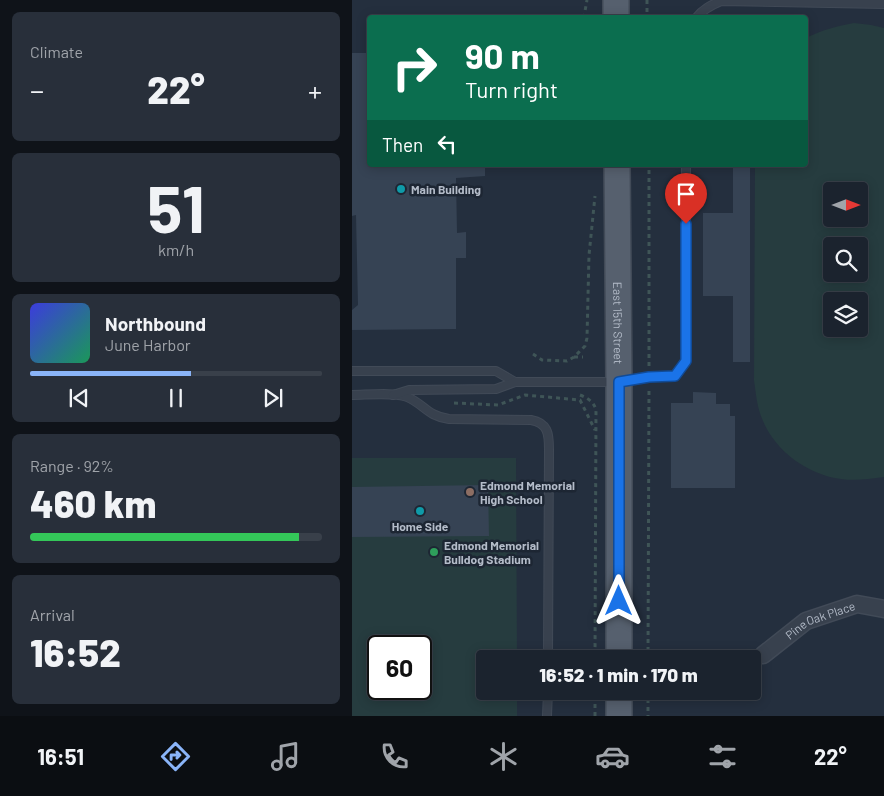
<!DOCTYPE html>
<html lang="en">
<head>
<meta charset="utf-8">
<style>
	:root { --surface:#1b232e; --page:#282f3a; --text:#f1f3f6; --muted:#a0a4aa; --line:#39404a; --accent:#8ab4f8 }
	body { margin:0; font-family:Barlow,sans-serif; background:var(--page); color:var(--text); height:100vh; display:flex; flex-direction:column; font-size:19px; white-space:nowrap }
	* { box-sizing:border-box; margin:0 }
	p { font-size:16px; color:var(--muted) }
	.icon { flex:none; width:28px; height:28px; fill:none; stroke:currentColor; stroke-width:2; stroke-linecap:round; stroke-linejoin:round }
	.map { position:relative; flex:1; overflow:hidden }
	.panel { display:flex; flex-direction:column; gap:12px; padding:12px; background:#0f1319; width:352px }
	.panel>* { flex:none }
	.banner { position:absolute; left:15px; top:15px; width:441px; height:152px; border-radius:5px; box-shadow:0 2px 12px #0003,0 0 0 1px var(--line); background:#0b6e4f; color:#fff; overflow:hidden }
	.needle { width:32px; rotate:90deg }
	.fabs { position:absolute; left:471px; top:182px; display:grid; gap:10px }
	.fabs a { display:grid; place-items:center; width:45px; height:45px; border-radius:5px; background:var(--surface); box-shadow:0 2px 12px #0003,0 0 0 1px var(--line); font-size:25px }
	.speed { position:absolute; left:15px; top:635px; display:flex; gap:10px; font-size:25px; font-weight:700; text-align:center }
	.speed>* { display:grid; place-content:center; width:65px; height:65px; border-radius:50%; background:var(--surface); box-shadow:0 2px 12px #0003,0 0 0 1px var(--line); line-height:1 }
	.speed .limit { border:2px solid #111; border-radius:8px; background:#fff; color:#111 }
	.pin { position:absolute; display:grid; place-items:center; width:42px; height:42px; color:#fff; margin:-51px -21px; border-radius:50% 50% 50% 0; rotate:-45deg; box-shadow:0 0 5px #0007 }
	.pin .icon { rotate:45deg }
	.me { position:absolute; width:55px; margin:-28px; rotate:0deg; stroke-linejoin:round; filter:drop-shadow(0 0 4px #0008) }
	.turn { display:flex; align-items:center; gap:18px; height:105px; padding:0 15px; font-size:22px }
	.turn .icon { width:65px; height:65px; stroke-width:2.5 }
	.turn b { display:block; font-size:35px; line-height:42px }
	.then { display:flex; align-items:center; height:48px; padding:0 15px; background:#0003; gap:10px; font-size:19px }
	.big { font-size:38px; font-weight:800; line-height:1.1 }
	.panel .widget { flex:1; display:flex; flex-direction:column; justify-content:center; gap:8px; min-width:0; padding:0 18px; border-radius:8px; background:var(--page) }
	.panel .dial { align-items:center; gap:0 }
	.dial b { font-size:65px; line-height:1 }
	.song { display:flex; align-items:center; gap:15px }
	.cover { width:60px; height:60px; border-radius:8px; background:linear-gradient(135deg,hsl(240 70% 55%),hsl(150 70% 35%)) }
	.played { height:5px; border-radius:2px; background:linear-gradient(90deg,var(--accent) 55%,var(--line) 55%) }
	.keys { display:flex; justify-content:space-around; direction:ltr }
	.heat { display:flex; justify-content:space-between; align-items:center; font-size:28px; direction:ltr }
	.charge { height:8px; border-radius:4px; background:linear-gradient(90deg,#34c759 92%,var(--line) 0) }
	.trip { position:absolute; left:124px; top:650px; width:285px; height:50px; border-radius:5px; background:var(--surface); box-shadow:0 2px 12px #0003,0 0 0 1px var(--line); font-weight:800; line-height:50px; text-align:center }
	.tab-bar { display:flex; height:80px; justify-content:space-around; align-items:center; background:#0b0e12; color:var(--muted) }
	.tab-bar .icon { width:35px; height:35px }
	.tab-bar .active { color:var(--accent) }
	.tab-bar b { font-size:22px; color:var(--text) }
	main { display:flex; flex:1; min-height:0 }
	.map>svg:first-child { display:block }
</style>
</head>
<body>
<main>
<section class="panel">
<div class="widget"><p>Climate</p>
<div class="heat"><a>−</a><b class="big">22°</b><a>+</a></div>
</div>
<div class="widget dial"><b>51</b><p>km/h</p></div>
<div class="widget">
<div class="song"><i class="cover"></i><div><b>Northbound</b><p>June Harbor</p></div></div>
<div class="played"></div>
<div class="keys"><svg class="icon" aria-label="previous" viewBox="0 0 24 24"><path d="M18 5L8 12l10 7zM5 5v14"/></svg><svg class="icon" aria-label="pause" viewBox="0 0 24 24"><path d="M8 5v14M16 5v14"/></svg><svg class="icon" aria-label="next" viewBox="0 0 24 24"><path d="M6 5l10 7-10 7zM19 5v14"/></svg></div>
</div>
<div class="widget"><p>Range · 92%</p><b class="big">460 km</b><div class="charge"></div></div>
<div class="widget"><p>Arrival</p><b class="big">16:52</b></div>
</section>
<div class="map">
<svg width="532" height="716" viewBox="0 0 532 716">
	<rect width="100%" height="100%" fill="#242f3e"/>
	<g fill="#263c3f" fill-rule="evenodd">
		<path d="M502,23L519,25L532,28V477C517,479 503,481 489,479C457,475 424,452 411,421C405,408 404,394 402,380L403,165H454V38C470,30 485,26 502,23ZM480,191H508V219H480ZM480,246H508V274H480ZM480,301H508V329H480Z"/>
		<path d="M0,458H164L165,659H132V691H165V716H0ZM26,646H69V689H26Z"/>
	</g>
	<g fill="#364354">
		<polygon points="0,53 18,53 18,165 133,165 133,176 104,178 105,233 114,232 114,258 104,258 104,329 0,330 0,310 6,305 4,215 0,216"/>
		<polygon points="381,165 398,165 398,362 381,362 381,296 351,296 351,213 381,213"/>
		<polygon points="341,392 364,393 364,404 378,404 378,416 383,416 383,488 319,488 319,403 341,403"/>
		<polygon points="136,485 137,536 0,537 0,487"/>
	</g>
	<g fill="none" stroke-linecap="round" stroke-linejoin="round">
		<defs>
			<g id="lane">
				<path d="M344,18C351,9 359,5 369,1L532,4"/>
				<polyline points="0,371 144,371 163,382"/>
				<path d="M0,395C14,395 43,392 55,397C72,404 75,416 97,419L179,420C196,423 197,434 197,449L196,659"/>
				<polyline points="41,395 57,390 144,389 163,382 267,382 297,377 323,376 334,361 334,165"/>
				<polyline points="195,716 196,691"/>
			</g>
			<g id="street">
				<path id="s1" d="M411,655L454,621L505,604L532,609"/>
			</g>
			<g id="primary">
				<polyline points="264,0 264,18"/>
				<path id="s2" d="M265,165L267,382V659"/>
				<polyline points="267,716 267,691"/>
			</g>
		</defs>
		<use href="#lane" stroke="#414a57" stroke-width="10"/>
		<use href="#street" stroke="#414a57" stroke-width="19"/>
		<use href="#primary" stroke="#414a57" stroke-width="28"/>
		<g stroke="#3f5557" stroke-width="3" stroke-dasharray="4 4" stroke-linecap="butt">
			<polyline points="295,0 295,18"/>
			<polyline points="232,18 233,11 235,0"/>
			<polyline points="181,354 190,360 215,361 222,357 233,346 235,338 237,255 243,196"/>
			<polyline points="222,357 231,357"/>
			<polyline points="297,366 297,165"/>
			<path d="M228,395C236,398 242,402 244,410L243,659"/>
			<polyline points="102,403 146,405 173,395 228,400 243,430"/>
			<polyline points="296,659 297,387"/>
			<polyline points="296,691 296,716"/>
			<polyline points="243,716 243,691"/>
		</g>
		<use href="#lane" stroke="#38414e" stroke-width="8"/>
		<use href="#street" stroke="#38414e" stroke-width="16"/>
		<use href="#primary" stroke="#56606e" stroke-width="25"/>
	</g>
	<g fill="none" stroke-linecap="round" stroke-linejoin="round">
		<defs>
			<polyline id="route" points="267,601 267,382 297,377 323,376 334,361 334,224"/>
		</defs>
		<use href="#route" stroke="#114b97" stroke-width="12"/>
		<use href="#route" stroke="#1a73e8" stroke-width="9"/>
	</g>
	<g fill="#0f9aa8" stroke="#1d2633" stroke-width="2">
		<circle cx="49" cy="189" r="5"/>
		<circle cx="68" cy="511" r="5"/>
	</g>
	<circle fill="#8d6e63" stroke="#1d2633" stroke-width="2" cx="118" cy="492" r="5"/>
	<circle fill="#2e9e5b" stroke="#1d2633" stroke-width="2" cx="82" cy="552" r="5"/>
	<g text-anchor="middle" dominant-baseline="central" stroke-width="5" stroke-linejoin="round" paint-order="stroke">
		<g font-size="12" font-weight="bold" fill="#b4bcc9" stroke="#1d2633" text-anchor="start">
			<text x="59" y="189">Main Building</text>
			<text x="128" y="485">Edmond Memorial<tspan x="128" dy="14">High School</tspan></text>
			<text x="68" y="526" text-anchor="middle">Home Side</text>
			<text x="92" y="545">Edmond Memorial<tspan x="92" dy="14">Bulldog Stadium</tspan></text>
		</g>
		<g font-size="12" fill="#b4bcc9" stroke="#1d2633">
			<text stroke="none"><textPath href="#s2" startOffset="158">East 15th Street</textPath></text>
			<text stroke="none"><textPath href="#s1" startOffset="68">Pine Oak Place</textPath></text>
		</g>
	</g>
</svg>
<div class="fabs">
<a><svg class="needle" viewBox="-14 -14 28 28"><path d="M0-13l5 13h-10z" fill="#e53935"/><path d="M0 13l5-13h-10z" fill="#a0a4aa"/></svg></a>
<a><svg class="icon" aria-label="search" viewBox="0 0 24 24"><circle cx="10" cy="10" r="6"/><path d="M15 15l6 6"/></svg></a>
<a><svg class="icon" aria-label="layers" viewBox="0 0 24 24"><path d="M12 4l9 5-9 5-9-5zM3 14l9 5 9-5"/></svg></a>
</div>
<div class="speed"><div class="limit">60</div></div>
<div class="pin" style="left:334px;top:224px;background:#d93025"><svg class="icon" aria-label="arrive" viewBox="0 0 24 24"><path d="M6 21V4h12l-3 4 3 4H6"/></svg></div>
<svg class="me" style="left:267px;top:601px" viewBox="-20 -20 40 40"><path d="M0-17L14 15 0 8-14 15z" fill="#1a73e8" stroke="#fff" stroke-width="4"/></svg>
<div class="trip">16:52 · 1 min · 170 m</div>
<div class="banner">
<div class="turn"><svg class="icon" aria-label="right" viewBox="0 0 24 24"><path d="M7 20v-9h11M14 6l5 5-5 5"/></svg><div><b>90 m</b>Turn right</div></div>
<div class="then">Then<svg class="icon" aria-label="left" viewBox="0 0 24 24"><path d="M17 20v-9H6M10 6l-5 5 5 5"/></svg></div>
</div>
</div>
</main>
<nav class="tab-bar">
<b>16:51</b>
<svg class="icon active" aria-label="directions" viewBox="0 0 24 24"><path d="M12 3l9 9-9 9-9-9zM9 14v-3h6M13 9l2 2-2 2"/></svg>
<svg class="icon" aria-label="music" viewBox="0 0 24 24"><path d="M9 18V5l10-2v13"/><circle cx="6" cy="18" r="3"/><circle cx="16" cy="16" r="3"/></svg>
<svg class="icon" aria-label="phone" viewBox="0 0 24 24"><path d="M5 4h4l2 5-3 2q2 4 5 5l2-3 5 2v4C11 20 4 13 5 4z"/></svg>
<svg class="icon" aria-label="climate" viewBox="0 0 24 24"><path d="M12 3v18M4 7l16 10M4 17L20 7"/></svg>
<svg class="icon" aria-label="car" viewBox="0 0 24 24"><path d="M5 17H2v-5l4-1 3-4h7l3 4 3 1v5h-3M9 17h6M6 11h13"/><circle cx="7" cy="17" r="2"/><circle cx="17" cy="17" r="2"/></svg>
<svg class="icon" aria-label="filters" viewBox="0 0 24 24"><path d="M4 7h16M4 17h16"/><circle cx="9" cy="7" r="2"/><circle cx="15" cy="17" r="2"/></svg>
<b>22°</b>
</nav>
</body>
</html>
